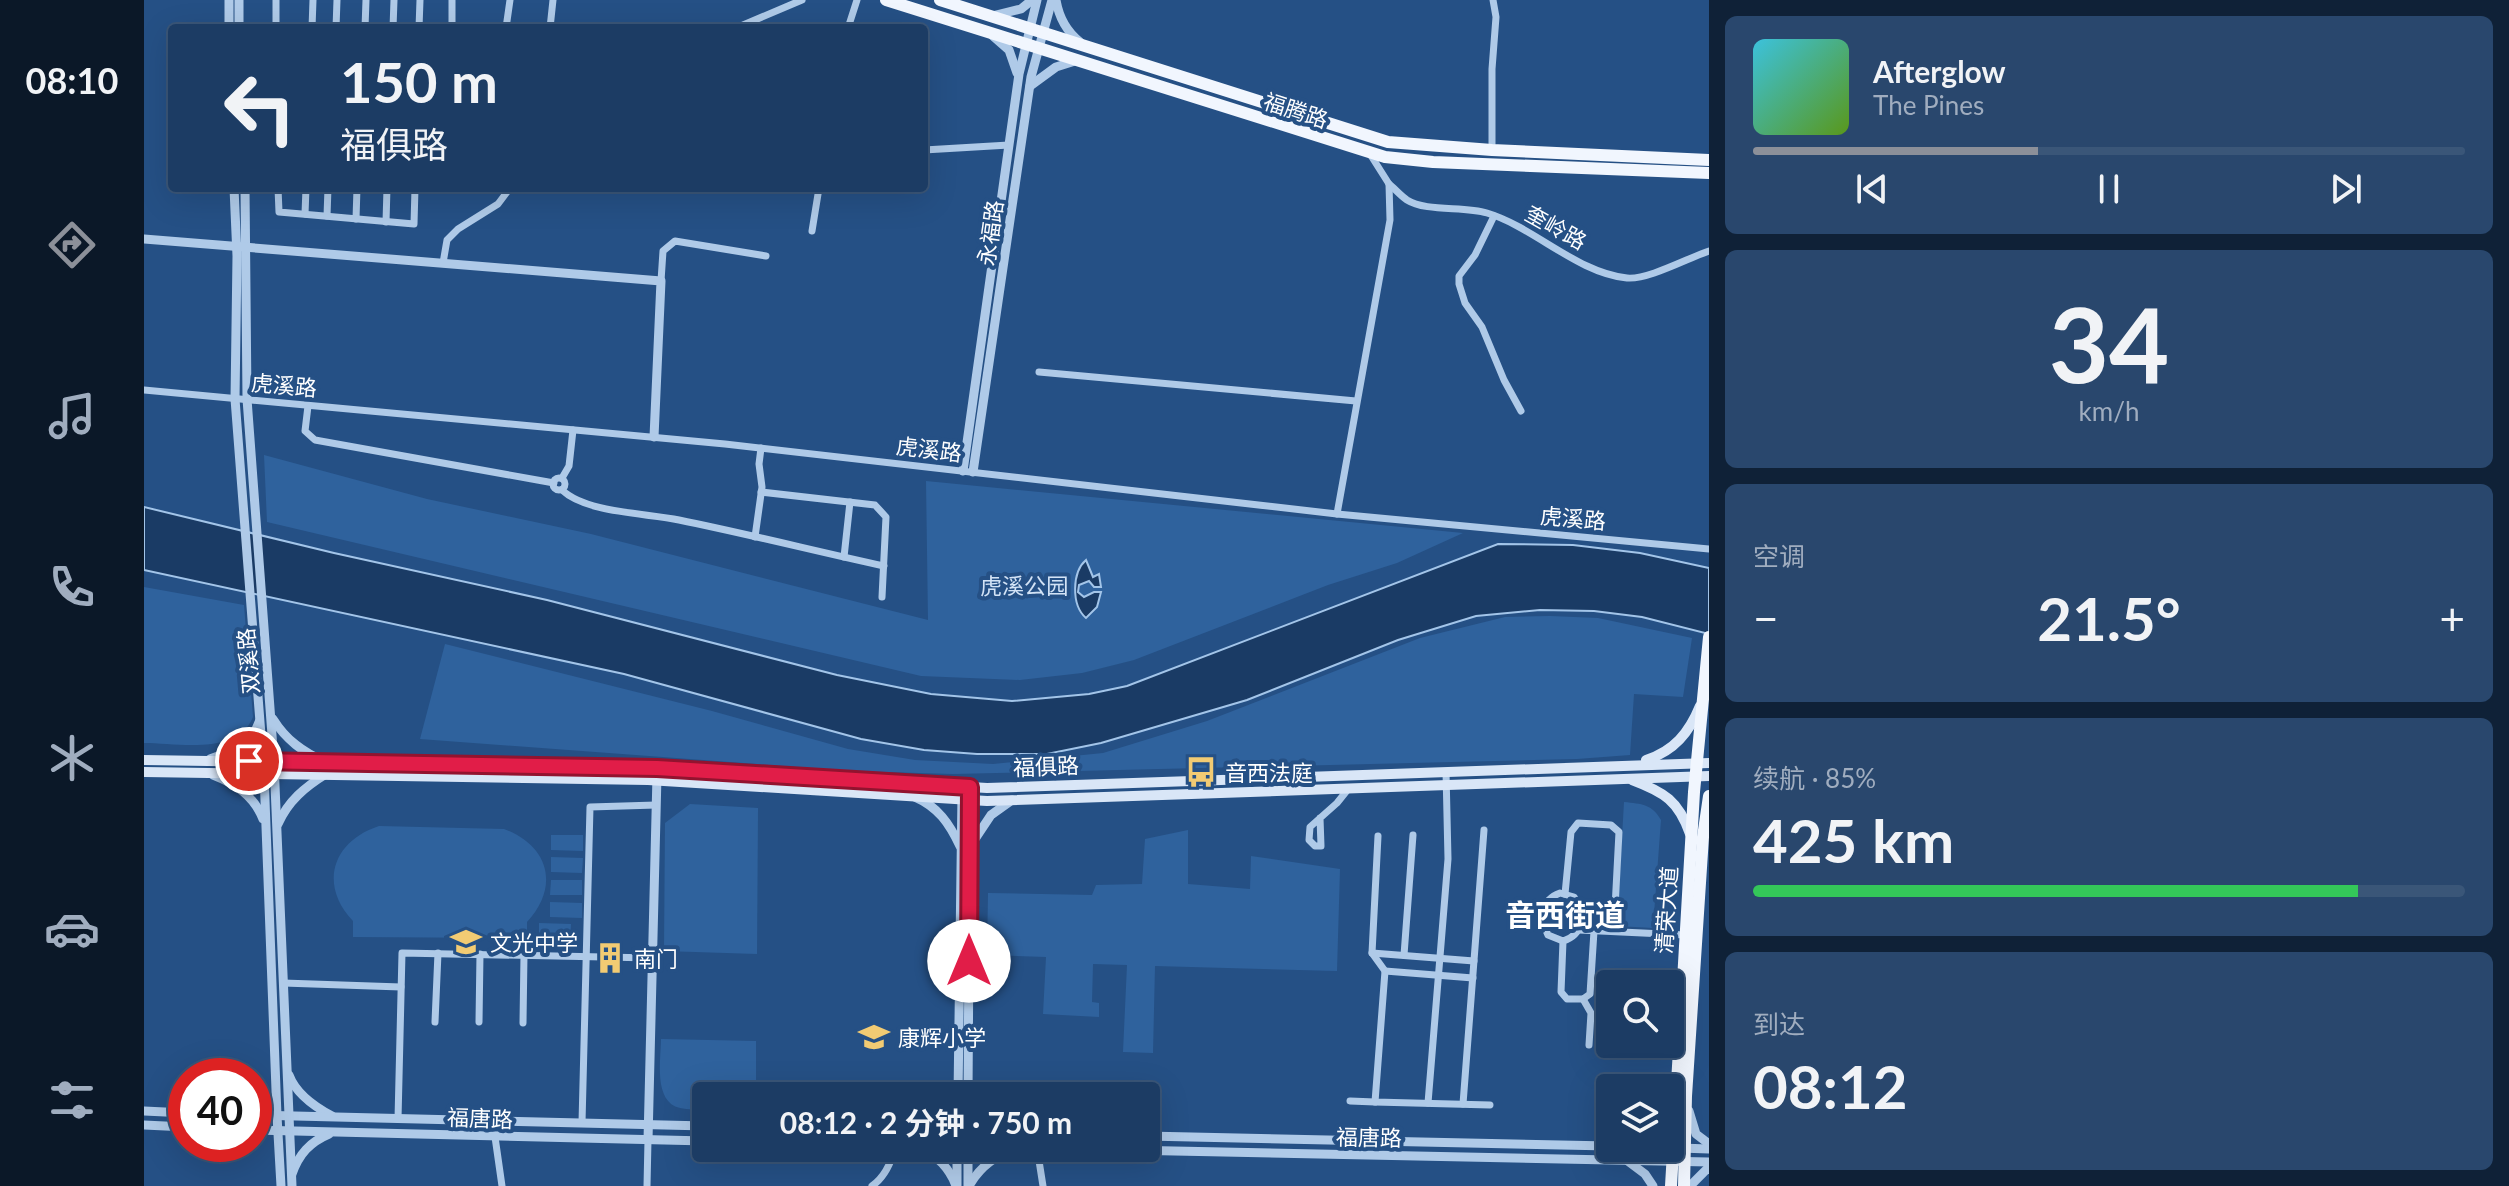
<!DOCTYPE html>
<html lang="zh">
<head>
<meta charset="utf-8">
<style>
	:root { --surface:#1c3c64; --page:#29476d; --text:#f1f3f6; --muted:#a0adbf; --line:#3a5678; --accent:#8c9099 }
	body { margin:0; font-family:Lato,"Noto Sans SC",sans-serif; background:var(--page); color:var(--text); height:100vh; display:flex; flex-direction:column; font-size:30px; white-space:nowrap }
	* { box-sizing:border-box; margin:0 }
	p { font-size:26px; color:var(--muted) }
	.icon { flex:none; width:44px; height:44px; fill:none; stroke:currentColor; stroke-width:2; stroke-linecap:round; stroke-linejoin:round }
	.map { position:relative; flex:1; overflow:hidden }
	.drawer { display:flex; flex-direction:column; gap:16px; padding:16px; background:#0f2137; width:800px }
	.drawer>* { flex:none }
	.banner { position:absolute; left:24px; top:24px; width:760px; height:168px; border-radius:8px; box-shadow:0 8px 32px #0002,0 0 0 2px var(--line); background:#1c3c64; color:var(--text); overflow:hidden }
	.fabs { position:absolute; left:1452px; top:970px; display:grid; gap:16px }
	.fabs a { display:grid; place-items:center; width:88px; height:88px; border-radius:8px; background:var(--surface); box-shadow:0 8px 32px #0002,0 0 0 2px var(--line); font-size:40px }
	.speed { position:absolute; left:24px; top:1058px; display:flex; gap:16px; font-size:40px; font-weight:700; text-align:center }
	.speed>* { display:grid; place-content:center; width:104px; height:104px; border-radius:50%; background:var(--surface); box-shadow:0 8px 32px #0002,0 0 0 2px var(--line); line-height:1 }
	.speed .limit { border:12px solid #d22; background:#fff; color:#111 }
	.pin { position:absolute; display:grid; place-items:center; width:68px; height:68px; color:#fff; margin:-34px; border:4px solid #fff; border-radius:50%; box-shadow:0 2px 8px #0007 }
	.me { position:absolute; width:88px; margin:-44px; rotate:0deg; stroke-linejoin:round; filter:drop-shadow(0 0 6px #0008) }
	.turn { display:flex; align-items:center; gap:28px; height:168px; padding:0 40px; font-size:36px }
	.turn .icon { width:104px; height:104px; stroke-width:2.5 }
	.turn b { display:block; font-size:56px; line-height:68px }
	.big { font-size:60px; font-weight:700; line-height:1.1 }
	.drawer .card { flex:1; display:flex; flex-direction:column; justify-content:center; gap:12px; min-width:0; padding:0 28px; border-radius:12px; background:var(--page) }
	.drawer .dial { align-items:center; gap:0 }
	.dial b { font-size:104px; line-height:1 }
	.song { display:flex; align-items:center; gap:24px }
	.cover { width:96px; height:96px; border-radius:12px; background:linear-gradient(135deg,hsl(190 70% 55%),hsl(90 70% 35%)) }
	.played { height:8px; border-radius:4px; background:linear-gradient(90deg,var(--accent) 40%,var(--line) 40%) }
	.keys { display:flex; justify-content:space-around; direction:ltr }
	.heat { display:flex; justify-content:space-between; align-items:center; font-size:44px; direction:ltr }
	.charge { height:12px; border-radius:6px; background:linear-gradient(90deg,#34c759 85%,var(--line) 0) }
	.trip { position:absolute; left:548px; top:1082px; width:468px; height:80px; border-radius:8px; background:var(--surface); box-shadow:0 8px 32px #0002,0 0 0 2px var(--line); font-weight:700; line-height:80px; text-align:center }
	main { display:flex; flex:1; min-height:0 }
	.tabs { display:flex; flex-direction:column; width:144px; justify-content:space-around; align-items:center; background:#0b1828; color:var(--muted) }
	.tabs .icon { width:56px; height:56px }
	.tabs .selected { color:var(--accent) }
	.tabs b { font-size:36px; color:var(--text) }
	.map>svg:first-child { display:block }
</style>
</head>
<body>
<main>
<nav class="tabs">
<b>08:10</b>
<svg class="icon selected" aria-label="directions" viewBox="0 0 24 24"><path d="M12 3l9 9-9 9-9-9zM9 14v-3h6M13 9l2 2-2 2"/></svg>
<svg class="icon" aria-label="music" viewBox="0 0 24 24"><path d="M9 18V5l10-2v13"/><circle cx="6" cy="18" r="3"/><circle cx="16" cy="16" r="3"/></svg>
<svg class="icon" aria-label="phone" viewBox="0 0 24 24"><path d="M5 4h4l2 5-3 2q2 4 5 5l2-3 5 2v4C11 20 4 13 5 4z"/></svg>
<svg class="icon" aria-label="climate" viewBox="0 0 24 24"><path d="M12 3v18M4 7l16 10M4 17L20 7"/></svg>
<svg class="icon" aria-label="car" viewBox="0 0 24 24"><path d="M5 17H2v-5l4-1 3-4h7l3 4 3 1v5h-3M9 17h6M6 11h13"/><circle cx="7" cy="17" r="2"/><circle cx="17" cy="17" r="2"/></svg>
<svg class="icon" aria-label="filters" viewBox="0 0 24 24"><path d="M4 7h16M4 17h16"/><circle cx="9" cy="7" r="2"/><circle cx="15" cy="17" r="2"/></svg>
</nav>
<div class="map">
<svg width="1565" height="1186" viewBox="0 0 1565 1186">
	<rect width="100%" height="100%" fill="#255085"/>
	<g fill="#2f629d">
		<polygon points="120,455 283,499 447,534 784,620 782,481 1319,533 1253,563 1184,585 990,660 938,673 876,680 777,676 123,522"/>
		<path d="M0,587L100,605L109,717C93,756 34,743 0,743Z"/>
		<polygon points="1406,616 1454,618 1548,638 1539,697 1490,694 1486,755 1433,759 809,774 707,771 276,739 301,644 568,711 704,749 771,760 849,764 959,753 1063,721 1276,638 1361,617"/>
		<path d="M1480,802C1498,804 1508,804 1517,820L1509,928L1473,926Z"/>
		<polygon points="546,804 614,808 613,954 520,951 521,823"/>
		<path d="M235,826L360,829C405,846 416,886 383,922V938L209,937V921C174,884 189,841 235,826Z"/>
		<polygon points="1044,830 1044,884 1106,889 1107,856 1196,869 1193,971 1011,966 1009,1053 979,1052 983,965 949,964 948,1002 955,1003 955,1017 899,1014 902,957 843,955 844,893 948,895 952,885 998,884 1001,839"/>
		<polygon points="407,835 439,835 439,851 407,850"/>
		<polygon points="407,857 439,858 438,873 407,872"/>
		<polygon points="407,880 438,880 438,895 406,895"/>
		<polygon points="406,902 438,903 438,918 406,917"/>
		<polygon points="395,923 427,924 426,939 395,939"/>
		<path d="M517,1039L612,1041V1096H562V1109C554,1109 544,1110 536,1108C509,1102 517,1059 517,1039Z"/>
	</g>
	<g fill="#1a3b65" stroke="#a3c5e9" stroke-width="2">
		<polygon points="0,507 190,553 403,600 693,675 787,694 868,701 945,694 983,686 1354,544 1429,545 1496,553 1565,568 1565,634 1498,617 1450,611 1396,610 1332,616 1254,640 1103,700 957,743 903,754 833,754 780,750 717,739 480,674 0,570"/>
		<path d="M942,560L949,577L955,574L957,587H950L945,581L935,585L934,592L940,597L950,592H957L953,607L942,618C927,605 928,572 942,560Z"/>
	</g>
	<g fill="none" stroke-linecap="round" stroke-linejoin="round">
		<g stroke="#afcae8" stroke-width="7">
			<polyline points="132,0 132,28"/>
			<polyline points="168,28 169,0"/>
			<polyline points="192,28 193,0"/>
			<polyline points="221,28 222,0"/>
			<polyline points="249,28 250,0"/>
			<polyline points="275,28 276,0"/>
			<polyline points="308,28 308,0"/>
			<polyline points="362,28 366,0"/>
			<polyline points="406,28 409,0"/>
			<polyline points="592,28 658,0"/>
			<polyline points="704,28 713,0"/>
			<polyline points="780,150 865,145"/>
			<polyline points="1348,150 1348,69 1352,17 1349,0"/>
			<path d="M1245,184C1251,189 1257,196 1263,200C1282,212 1320,206 1343,213C1390,227 1433,273 1483,278C1504,280 1544,258 1565,251"/>
			<polyline points="134,188 135,212 270,224 271,188"/>
			<polyline points="161,214 162,188"/>
			<polyline points="183,216 184,188"/>
			<polyline points="1350,216 1331,255 1315,276 1315,284 1321,303 1338,327 1360,380 1377,411"/>
			<polyline points="212,219 213,188"/>
			<polyline points="242,222 243,188"/>
			<polyline points="668,231 675,188"/>
			<polyline points="299,263 303,240 314,229 354,204 366,188"/>
			<polyline points="517,281 519,251 531,241 622,256"/>
			<polyline points="895,372 1212,401"/>
			<polyline points="0,390 581,444 1193,514 1565,549"/>
			<polyline points="164,406 161,431 171,440 410,483"/>
			<polyline points="418,478 425,466 429,430"/>
			<circle cx="415" cy="484" r="6"/>
			<path d="M418,490C442,513 502,513 535,520C604,534 671,551 740,566"/>
			<polyline points="617,492 731,505 742,517 738,597"/>
			<polyline points="1193,514 1246,220 1245,184 1226,154"/>
			<polyline points="611,537 618,487 615,464 617,448"/>
			<polyline points="700,557 706,502"/>
			<polyline points="1176,818 1177,846 1171,846 1165,840 1166,827 1193,803 1205,788"/>
			<polyline points="1234,836 1228,953 1241,971 1231,1102 1346,1105"/>
			<path d="M1416,893L1430,897C1443,913 1439,935 1419,941L1404,935C1395,918 1397,900 1416,893Z"/>
			<polyline points="1421,894 1427,832 1434,823 1467,825 1475,832 1471,908"/>
			<polyline points="1435,930 1541,935"/>
			<polyline points="1419,941 1417,992 1423,999 1439,999 1446,994 1450,931"/>
			<polyline points="1228,953 1330,961"/>
			<polyline points="1260,955 1269,835"/>
			<polyline points="1241,971 1329,978"/>
			<polyline points="139,983 257,987"/>
			<polyline points="1439,999 1447,1013 1445,1045"/>
			<polyline points="291,1022 294,953"/>
			<polyline points="335,1022 336,954"/>
			<polyline points="379,1023 380,955"/>
			<polyline points="1206,1101 1231,1102"/>
			<polyline points="1284,1103 1304,859 1302,772"/>
			<polyline points="1319,1104 1340,830"/>
			<polyline points="254,1119 258,953 508,958"/>
			<polyline points="438,1123 446,807 512,805"/>
			<polyline points="351,1137 358,1186"/>
			<polyline points="893,1148 899,1186"/>
			<polyline points="503,1186 504,1140"/>
			<path d="M728,1186C741,1177 747,1163 751,1148"/>
		</g>
		<g stroke="#afcae8" stroke-width="9">
			<polyline points="85,0 85,28"/>
			<polyline points="95,0 95,28"/>
			<path d="M912,0C915,18 922,31 936,42"/>
			<polyline points="848,16 877,9 888,0"/>
			<polyline points="849,36 865,50 873,73"/>
			<polyline points="886,86 912,67 931,61"/>
			<polyline points="90,188 93,256 91,399 120,774 133,1116 137,1186"/>
			<polyline points="101,188 103,399 130,762 148,1186"/>
			<polyline points="0,239 517,281 510,437"/>
			<polyline points="819,471 875,74 893,0"/>
			<polyline points="829,472 887,77 908,0"/>
			<path d="M129,719C142,740 159,752 181,762"/>
			<path d="M66,759C85,752 108,744 115,722"/>
			<path d="M69,775C92,784 110,796 119,819"/>
			<path d="M771,797C794,807 805,823 816,846"/>
			<path d="M134,824C144,801 161,787 182,774"/>
			<polyline points="827,845 847,815 868,800"/>
			<path d="M145,1075C152,1094 171,1107 188,1116"/>
			<polyline points="814,1096 818,794"/>
			<polyline points="824,1096 826,787"/>
			<polyline points="0,1111 42,1113"/>
			<polyline points="1545,1111 1552,1134 1565,1144"/>
			<polyline points="110,1115 562,1126"/>
			<polyline points="0,1125 42,1127"/>
			<polyline points="110,1130 562,1141"/>
			<polyline points="1002,1136 1466,1146"/>
			<polyline points="504,1140 513,775"/>
			<path d="M776,1148C793,1155 806,1169 812,1186"/>
			<polyline points="884,1148 1565,1162"/>
			<polyline points="1536,1148 1565,1149"/>
			<polyline points="1485,1162 1501,1174 1509,1186"/>
			<path d="M148,1174C155,1154 166,1142 185,1134"/>
			<polyline points="813,1185 813,1148"/>
			<polyline points="824,1186 824,1148"/>
			<path d="M825,1186C837,1165 854,1153 877,1148"/>
			<polyline points="1546,1186 1565,1167"/>
		</g>
		<g stroke="#d9e6f7" stroke-width="10">
			<polyline points="0,760 513,768 843,788 1565,763"/>
			<path d="M1502,760C1530,751 1545,733 1556,706"/>
			<polyline points="0,772 504,780 843,801 1565,776"/>
			<path d="M1488,780C1520,792 1535,801 1546,834"/>
		</g>
		<g stroke="#f1f6fe" stroke-width="12">
			<polyline points="742,0 1241,157 1289,162 1565,173"/>
			<polyline points="796,0 1244,142 1348,150 1565,160"/>
			<polyline points="1527,1186 1550,792 1565,637"/>
			<polyline points="1540,1186 1542,1096 1559,837 1565,796"/>
		</g>
	</g>
	<g fill="none" stroke-linecap="round" stroke-linejoin="round">
		<defs>
			<polyline id="route" points="105,761 513,768 826,787 825,961"/>
		</defs>
		<use href="#route" stroke="#92132f" stroke-width="20"/>
		<use href="#route" stroke="#e11d48" stroke-width="14"/>
	</g>
	<defs>
		<symbol id="bus-bare" viewBox="-9 -9 18 18"><path d="M-5-6H5V4H4V6H2V4H-2V6H-4V4H-5ZM-3.5-4V0h7V-4ZM-3.5 1.2v1.5H-2V1.2ZM2 1.2v1.5H3.5V1.2Z" fill="#f2cb73" stroke="#255085" stroke-width="2.5" paint-order="stroke"/></symbol>
		<symbol id="school-bare" viewBox="-9 -9 18 18"><path d="M0-5L7-2L0 1L-7-2ZM-4 1L0 2.5L4 1V4Q0 6-4 4Z" fill="#f2cb73" stroke="#255085" stroke-width="2.5" paint-order="stroke"/></symbol>
		<symbol id="building-bare" viewBox="-9 -9 18 18"><path d="M-4-6H4V6H1V3H-1V6H-4ZM-2.5-4.3h1.7v1.8h-1.7ZM.8-4.3h1.7v1.8H.8ZM-2.5-1h1.7V.8h-1.7ZM.8-1h1.7V.8H.8Z" fill="#f2cb73" stroke="#255085" stroke-width="2.5" paint-order="stroke"/></symbol>
	</defs>
	<g fill-rule="evenodd">
		<use href="#bus-bare" x="1035" y="750" width="44" height="44"/>
		<use href="#school-bare" x="300" y="920" width="44" height="44"/>
		<use href="#building-bare" x="444" y="936" width="44" height="44"/>
		<use href="#school-bare" x="708" y="1015" width="44" height="44"/>
	</g>
	<g text-anchor="middle" dominant-baseline="central" stroke-width="8" stroke-linejoin="round" paint-order="stroke">
		<g font-size="22" fill="#fff" stroke="#255085">
			<text transform="translate(1152 110) rotate(18)">福腾路</text>
			<text transform="translate(1412 227) rotate(29)">奎岭路</text>
			<text transform="translate(846 233) rotate(-82)">永福路</text>
			<text transform="translate(140 385) rotate(5)">虎溪路</text>
			<text transform="translate(785 449) rotate(7)">虎溪路</text>
			<text transform="translate(1429 518) rotate(5)">虎溪路</text>
			<text transform="translate(104 661) rotate(-95)">双溪路</text>
			<text transform="translate(902 766) rotate(-2)">福俱路</text>
			<text transform="translate(1522 910) rotate(-86)">清荣大道</text>
			<text transform="translate(336 1118) rotate(2)">福唐路</text>
			<text transform="translate(1225 1137) rotate(1)">福唐路</text>
		</g>
		<g font-size="22" fill="#d3e3f6" stroke="#255085">
			<text x="880" y="585">虎溪公园</text>
		</g>
		<g font-size="22" fill="#fff" stroke="#255085" text-anchor="start">
			<text x="1081" y="772">音西法庭</text>
			<text x="346" y="942">文光中学</text>
			<text x="490" y="958">南门</text>
			<text x="754" y="1037">康辉小学</text>
		</g>
		<g font-size="30" font-weight="bold" fill="#fff" stroke="#255085">
			<text x="1421" y="914">音西街道</text>
		</g>
	</g>
</svg>
<div class="fabs">
<a><svg class="icon" aria-label="search" viewBox="0 0 24 24"><circle cx="10" cy="10" r="6"/><path d="M15 15l6 6"/></svg></a>
<a><svg class="icon" aria-label="layers" viewBox="0 0 24 24"><path d="M12 4l9 5-9 5-9-5zM3 14l9 5 9-5"/></svg></a>
</div>
<div class="speed"><div class="limit">40</div></div>
<div class="pin" style="left:105px;top:761px;background:#d93025"><svg class="icon" aria-label="arrive" viewBox="0 0 24 24"><path d="M6 21V4h12l-3 4 3 4H6"/></svg></div>
<svg class="me" style="left:825px;top:961px" viewBox="-20 -20 40 40"><circle r="19" fill="#fff"/><path d="M0-13L10 11 0 6-10 11z" fill="#e11d48"/></svg>
<div class="trip">08:12 · 2 分钟 · 750 m</div>
<div class="banner">
<div class="turn"><svg class="icon" aria-label="left" viewBox="0 0 24 24"><path d="M17 20v-9H6M10 6l-5 5 5 5"/></svg><div><b>150 m</b>福俱路</div></div>
</div>
</div>
<section class="drawer">
<div class="card">
<div class="song"><i class="cover"></i><div><b>Afterglow</b><p>The Pines</p></div></div>
<div class="played"></div>
<div class="keys"><svg class="icon" aria-label="previous" viewBox="0 0 24 24"><path d="M18 5L8 12l10 7zM5 5v14"/></svg><svg class="icon" aria-label="pause" viewBox="0 0 24 24"><path d="M8 5v14M16 5v14"/></svg><svg class="icon" aria-label="next" viewBox="0 0 24 24"><path d="M6 5l10 7-10 7zM19 5v14"/></svg></div>
</div>
<div class="card dial"><b>34</b><p>km/h</p></div>
<div class="card"><p>空调</p>
<div class="heat"><a>−</a><b class="big">21.5°</b><a>+</a></div>
</div>
<div class="card"><p>续航 · 85%</p><b class="big">425 km</b><div class="charge"></div></div>
<div class="card"><p>到达</p><b class="big">08:12</b></div>
</section>
</main>
</body>
</html>
